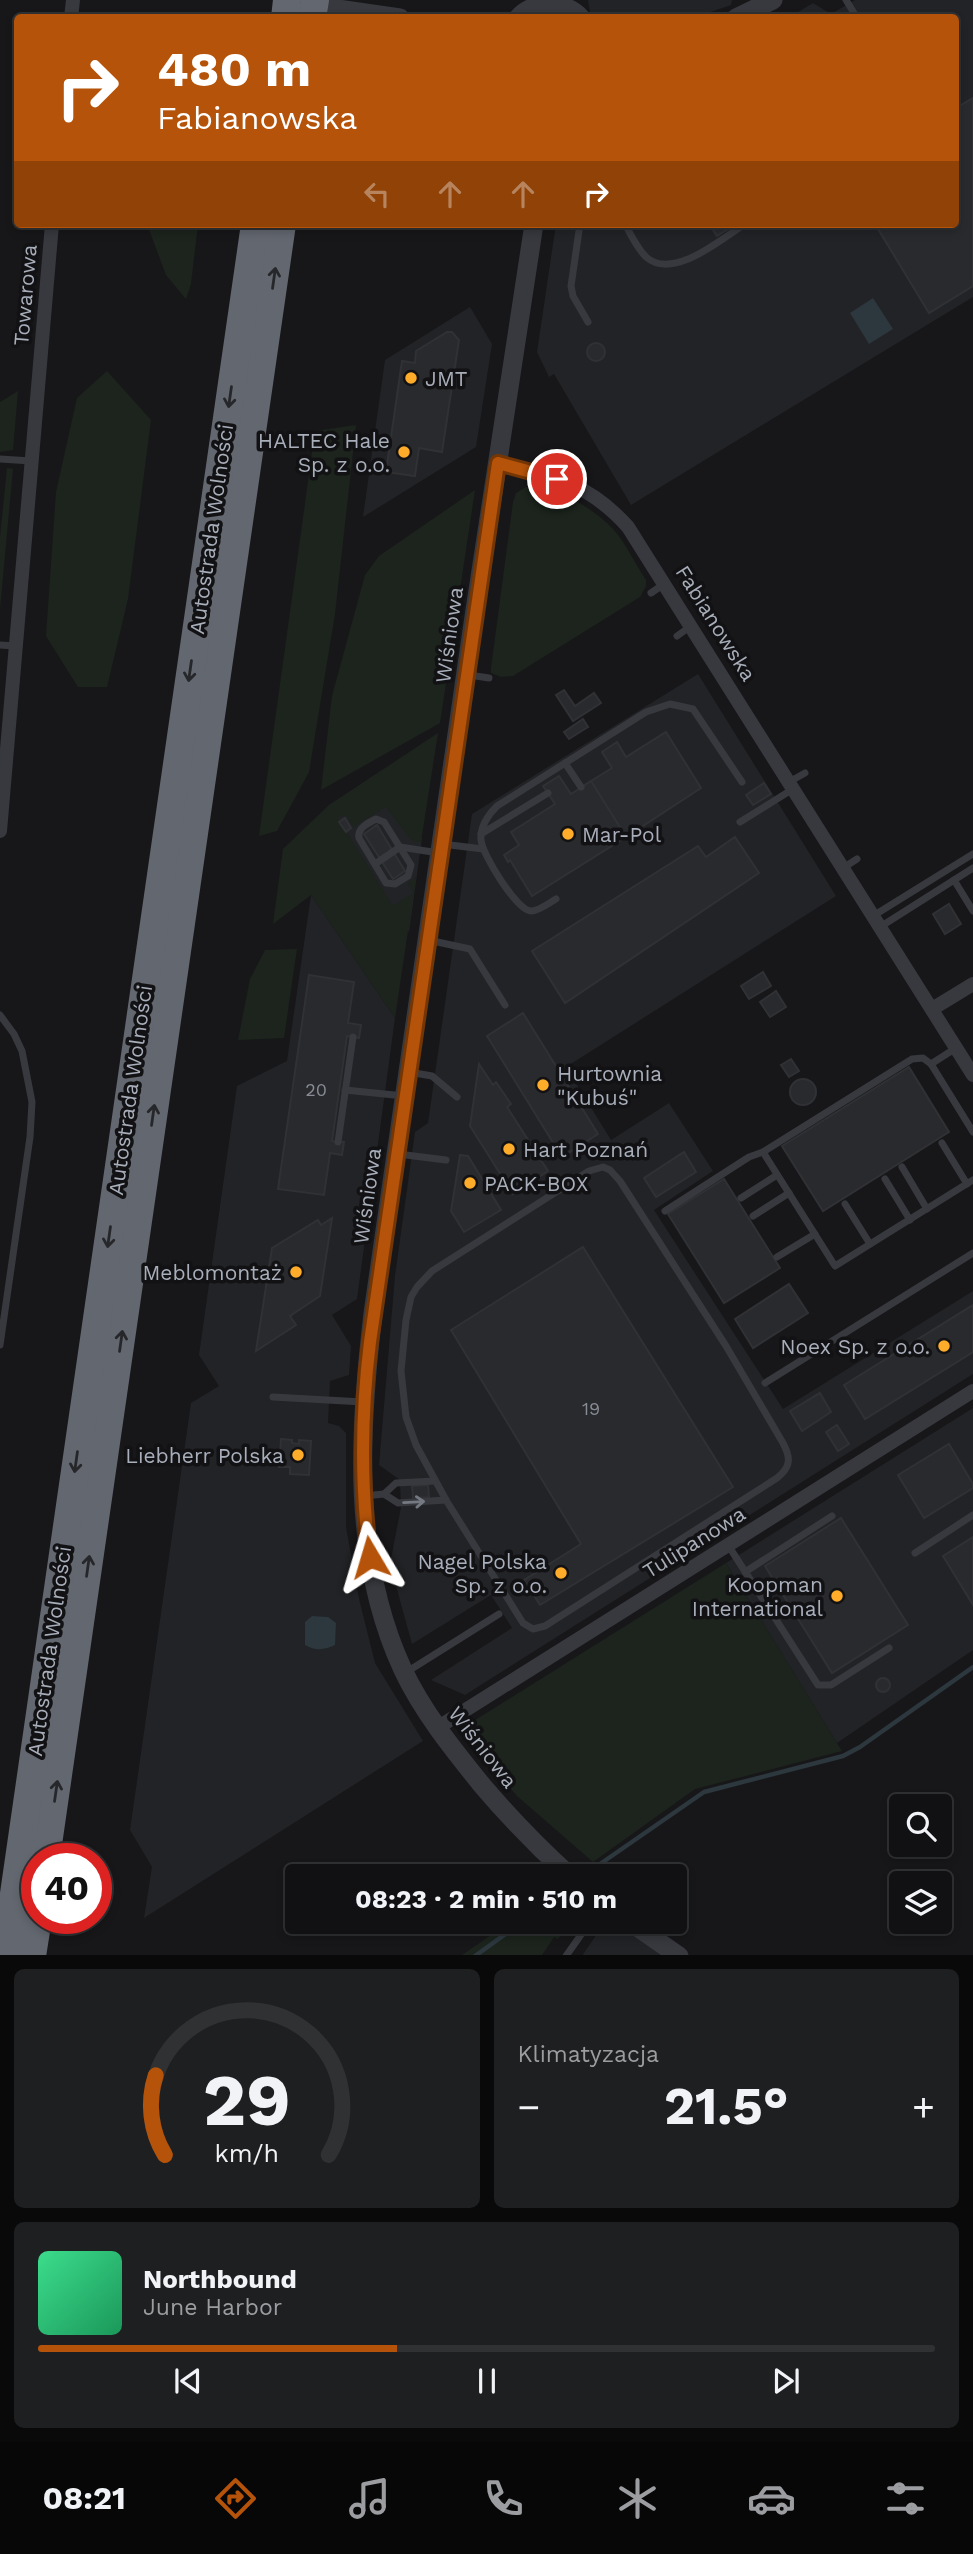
<!DOCTYPE html>
<html lang="pl">
<head>
<meta charset="utf-8">
<style>
	:root { --surface:#111113; --page:#1e1f21; --text:#f1f3f6; --muted:#9c9da0; --line:#303133; --accent:#b45309 }
	body { margin:0; font-family:"Work Sans",sans-serif; background:var(--page); color:var(--text); height:100vh; display:flex; flex-direction:column; font-size:26px; white-space:nowrap }
	* { box-sizing:border-box; margin:0 }
	p { font-size:23px; color:var(--muted) }
	.icon { flex:none; width:38px; height:38px; fill:none; stroke:currentColor; stroke-width:2; stroke-linecap:round; stroke-linejoin:round }
	.map { position:relative; height:1955px; overflow:hidden }
	.sheet { display:flex; flex-direction:column; gap:14px; padding:14px; background:#09090a; flex:1 }
	.sheet>* { flex:none }
	.hud { position:absolute; left:14px; top:14px; width:945px; height:214px; border-radius:7px; box-shadow:0 4px 10px #0003,0 0 0 2px var(--line); background:#b45309; color:#fff; overflow:hidden }
	.fabs { position:absolute; left:889px; top:1794px; display:grid; gap:14px }
	.fabs a { display:grid; place-items:center; width:63px; height:63px; border-radius:7px; background:var(--surface); box-shadow:0 4px 10px #0003,0 0 0 2px var(--line); font-size:35px }
	.speed { position:absolute; left:21px; top:1843px; display:flex; gap:14px; font-size:35px; font-weight:700; text-align:center }
	.speed>* { display:grid; place-content:center; width:91px; height:91px; border-radius:50%; background:var(--surface); box-shadow:0 4px 10px #0003,0 0 0 2px var(--line); line-height:1 }
	.speed .limit { border:10px solid #d22; background:#fff; color:#111 }
	.pin { position:absolute; display:grid; place-items:center; width:60px; height:60px; color:#fff; margin:-30px; border:4px solid #fff; border-radius:50%; box-shadow:0 2px 7px #0007 }
	.me { position:absolute; width:77px; margin:-38px; rotate:353deg; stroke-linejoin:round; filter:drop-shadow(0 0 5px #0008) }
	.turn { display:flex; align-items:center; gap:24px; height:147px; padding:0 28px; font-size:32px }
	.turn .icon { width:91px; height:91px; stroke-width:2.5 }
	.turn b { display:block; font-size:49px; line-height:60px }
	.lanes { display:flex; align-items:center; height:66px; padding:0 28px; background:#0003; justify-content:center; gap:35px; direction:ltr }
	.lanes .off { opacity:.35 }
	.big { font-size:52px; font-weight:700; line-height:1.1 }
	.sheet .card { flex:1; display:flex; flex-direction:column; justify-content:center; gap:10px; min-width:0; padding:0 24px; border-radius:10px; background:var(--page) }
	.sheet .dial { align-items:center; gap:0 }
	.dial svg { height:182px; overflow:visible; fill:none; stroke:var(--line); stroke-width:7; stroke-linecap:round; text-anchor:middle }
	.dial text { fill:var(--text); stroke:none }
	.song { display:flex; align-items:center; gap:21px }
	.cover { width:84px; height:84px; border-radius:10px; background:linear-gradient(135deg,hsl(150 70% 55%),hsl(150 70% 35%)) }
	.played { height:7px; border-radius:4px; background:linear-gradient(90deg,var(--accent) 40%,var(--line) 40%) }
	.keys { display:flex; justify-content:space-around; direction:ltr }
	.heat { display:flex; justify-content:space-between; align-items:center; font-size:38px; direction:ltr }
	.sheet .tiles { flex:1; display:grid; gap:14px; grid-template-columns:1fr 1fr }
	.card:last-child { grid-column:span 2 }
	.trip { position:absolute; left:285px; top:1864px; width:402px; height:70px; border-radius:7px; background:var(--surface); box-shadow:0 4px 10px #0003,0 0 0 2px var(--line); font-weight:700; line-height:70px; text-align:center }
	.tab-bar { display:flex; height:112px; justify-content:space-around; align-items:center; background:#070708; color:var(--muted) }
	.tab-bar .icon { width:49px; height:49px }
	.tab-bar .current { color:var(--accent) }
	.tab-bar b { font-size:32px; color:var(--text) }
	.map>svg:first-child { display:block }
</style>
</head>
<body>
<div class="map">
<svg width="973" height="1956" viewBox="0 0 973 1956">
	<rect width="100%" height="100%" fill="#171719"/>
	<g fill="#222326">
		<polygon points="588,0 732,0 731,5 693,18 591,17"/>
		<polygon points="855,0 973,0 973,297 631,505 554,374 549,377 537,352 556,224 956,224 956,18 790,17 813,3 831,14"/>
		<polygon points="470,307 492,344 476,447 363,517 385,360"/>
		<polygon points="698,674 836,896 566,1067 611,1140 669,1103 713,1171 654,1210 783,1409 973,1291 973,1374 465,1695 431,1680 512,1628 491,1595 412,1644 390,1564 401,1507 400,1480 379,1465 395,1276 415,1132 428,1123 472,814"/>
		<polygon points="381,772 422,838 409,932 329,805"/>
		<polygon points="311,895 395,1018 357,1299 332,1315 351,1346 349,1375 330,1381 328,1423 339,1426 346,1433 346,1527 359,1599 375,1663 423,1741 144,1918 152,1867 130,1830 191,1403 219,1386 199,1355 237,1086 287,1061"/>
		<polygon points="973,1408 973,1650 837,1743 726,1563"/>
		<polygon points="605,1922 613,1922 662,1955 582,1956"/>
	</g>
	<g fill="#1c241d">
		<polygon points="147,224 198,224 191,284 186,299 166,275"/>
		<polygon points="107,371 151,420 128,599 107,687 78,687 46,636 56,492 77,398"/>
		<polygon points="18,391 13,450 0,452 0,402"/>
		<polygon points="356,425 335,614 309,772 277,831 259,836 315,431"/>
		<polygon points="7,468 13,469 0,609 0,537"/>
		<path d="M526,487C556,486 592,507 613,529C626,543 635,564 646,580V586L640,597L513,676L501,677L491,673V668L513,502L516,493Z"/>
		<polygon points="475,490 440,723 321,790 332,696 365,575 379,556"/>
		<polygon points="438,733 421,842 414,842 409,838 386,807 353,827 347,816 337,817 393,906 413,893 408,883 416,877 395,1018 311,895 273,924 283,849 329,805"/>
		<polygon points="297,949 284,1038 238,1040 250,979 265,950"/>
		<polygon points="726,1563 842,1751 695,1789 593,1862 517,1796 464,1736 472,1722"/>
		<polygon points="510,1922 570,1922 558,1939 554,1937 542,1955 462,1955"/>
	</g>
	<g fill="#2c373e">
		<polygon points="873,298 893,329 869,344 850,313"/>
		<path d="M312,1616L328,1617L336,1623L335,1645C325,1650 315,1651 305,1645V1622Z"/>
	</g>
	<g fill="none" stroke-linecap="round" stroke-linejoin="round">
		<g stroke="#2c373e" stroke-width="4.5">
			<polyline points="590,1871 704,1792 843,1756 860,1747 973,1667"/>
			<polyline points="475,1956 522,1922"/>
		</g>
	</g>
	<g fill="#292a2d" stroke="#303135" stroke-width="2">
		<polygon points="973,98 973,286 929,313 875,224 956,224 956,108"/>
		<polygon points="709,224 736,224 717,236"/>
		<polygon points="447,332 452,332 459,340 442,452 419,448 415,476 386,472 402,361 415,363 416,351"/>
		<circle cx="596" cy="352" r="9"/>
		<polygon points="564,690 575,706 594,693 601,703 573,721 556,695"/>
		<polygon points="583,719 588,727 569,739 564,732"/>
		<polygon points="666,732 701,788 626,837 591,781 612,768 602,752 617,742 626,757"/>
		<polygon points="559,776 571,794 591,781 626,837 532,896 510,860 508,862 504,855 519,845 511,832 555,804 543,786"/>
		<polygon points="764,783 771,794 753,805 746,795"/>
		<polygon points="345,818 351,828 346,832 339,822"/>
		<polygon points="377,825 405,871 393,879 364,834"/>
		<polygon points="735,837 759,873 565,1003 532,951 698,846 706,857"/>
		<polygon points="949,904 961,924 945,934 933,914"/>
		<polygon points="763,972 771,986 749,999 741,986"/>
		<polygon points="309,975 354,982 348,1023 361,1025 359,1038 347,1036 332,1141 344,1142 342,1155 330,1153 324,1195 278,1189"/>
		<polygon points="776,991 786,1007 770,1017 760,1002"/>
		<polygon points="523,1013 598,1134 562,1157 487,1036"/>
		<polygon points="791,1059 799,1071 789,1077 781,1065"/>
		<polygon points="479,1064 493,1085 496,1082 511,1104 507,1107 548,1171 513,1194 470,1126"/>
		<polygon points="909,1067 949,1132 823,1211 782,1146"/>
		<circle cx="803" cy="1092" r="13"/>
		<polygon points="684,1152 696,1172 656,1197 644,1178"/>
		<polygon points="460,1155 468,1156 501,1210 464,1232 451,1211"/>
		<polygon points="724,1179 780,1268 724,1303 668,1214"/>
		<polygon points="332,1218 320,1296 290,1316 296,1325 256,1351 272,1248 318,1220 321,1225"/>
		<polygon points="583,1247 733,1487 540,1605 524,1580 581,1544 451,1330"/>
		<polygon points="789,1284 808,1313 753,1348 735,1319"/>
		<polygon points="973,1305 973,1352 865,1419 844,1385"/>
		<polygon points="820,1393 831,1412 802,1431 790,1411"/>
		<polygon points="837,1425 849,1444 838,1451 826,1432"/>
		<polygon points="281,1439 292,1440 292,1443 299,1444 299,1440 311,1441 309,1475 290,1474 290,1467 279,1467"/>
		<polygon points="949,1444 973,1484 973,1488 924,1518 898,1475"/>
		<polygon points="428,1485 429,1497 413,1498 412,1486"/>
		<polygon points="841,1518 908,1625 832,1673 765,1566"/>
		<polygon points="973,1537 973,1605 943,1556"/>
		<circle cx="883" cy="1685" r="7"/>
	</g>
	<g fill="none" stroke-linecap="round" stroke-linejoin="round">
		<g stroke="#37393e" stroke-width="7">
			<polyline points="846,0 857,18"/>
			<polyline points="580,224 571,286 573,296 588,322"/>
			<path d="M625,224C631,235 637,248 646,257C673,281 721,239 745,224"/>
			<polyline points="0,459 31,461"/>
			<polyline points="651,593 664,584"/>
			<polyline points="677,636 691,626"/>
			<polyline points="0,645 15,646"/>
			<polyline points="469,675 489,678"/>
			<polyline points="565,763 581,787"/>
			<polyline points="789,782 805,773"/>
			<path d="M376,819L384,822L411,865L408,876L395,884L386,883L359,838C357,828 368,823 376,819Z"/>
			<polyline points="740,822 793,789"/>
			<polyline points="481,834 548,793"/>
			<polyline points="442,844 483,849"/>
			<polyline points="375,864 400,847 439,853"/>
			<polyline points="843,868 857,859"/>
			<polyline points="954,880 973,911"/>
			<path d="M556,899C549,903 539,911 531,911C517,911 482,854 481,840C480,827 488,815 497,806L646,712L670,704L693,709L742,782"/>
			<polyline points="873,916 973,854"/>
			<polyline points="880,927 973,868"/>
			<polyline points="428,940 470,949 505,1005"/>
			<polyline points="0,1015 14,1034 22,1051 32,1102 30,1137 0,1345"/>
			<polyline points="956,1048 931,1064 973,1132"/>
			<polyline points="931,1064 923,1058 912,1059 763,1152 835,1266 973,1180"/>
			<polyline points="409,1072 432,1076 457,1097"/>
			<polyline points="345,1090 404,1096"/>
			<polyline points="338,1142 353,1037"/>
			<polyline points="942,1143 967,1184"/>
			<polyline points="398,1154 446,1160"/>
			<path d="M603,1167L610,1170L620,1181L726,1346L783,1443C791,1458 791,1467 777,1478L545,1626L533,1629L523,1623L446,1500L416,1445L406,1417L401,1371L406,1320L411,1297L417,1287L432,1271L589,1171Z"/>
			<polyline points="902,1167 927,1209"/>
			<polyline points="885,1179 910,1220"/>
			<polyline points="741,1198 777,1175"/>
			<polyline points="845,1204 870,1244"/>
			<polyline points="665,1211 749,1157 763,1152"/>
			<polyline points="753,1216 789,1193"/>
			<polyline points="777,1257 815,1234"/>
			<polyline points="765,1383 973,1253"/>
			<polyline points="273,1397 363,1402"/>
			<polyline points="384,1494 398,1503 446,1500"/>
			<polyline points="364,1496 384,1494 396,1483 435,1481"/>
			<polyline points="728,1545 818,1685 831,1685 889,1648"/>
			<polyline points="915,1553 973,1515"/>
			<polyline points="745,1572 832,1516"/>
			<polyline points="405,1673 499,1614"/>
			<polyline points="566,1956 590,1922"/>
		</g>
		<g stroke="#37393e" stroke-width="14">
			<polyline points="71,18 73,0"/>
			<path d="M498,463C553,476 589,483 628,527L973,1075"/>
			<polyline points="0,831 52,224"/>
			<polyline points="932,1009 973,984"/>
			<polyline points="437,1728 973,1391"/>
		</g>
		<g stroke="#37393e" stroke-width="19">
			<polyline points="304,4 400,18"/>
			<path d="M518,18C533,0 566,0 581,18"/>
			<polyline points="736,18 773,0"/>
			<path d="M534,224L475,610L373,1313C359,1432 351,1558 403,1670C423,1712 452,1748 481,1784C509,1817 538,1847 570,1876"/>
			<polyline points="630,1922 679,1956"/>
		</g>
		<g stroke="#63676f" stroke-width="28">
			<polyline points="285,18 287,0"/>
			<polyline points="312,18 315,0"/>
			<polyline points="46,1858 282,224"/>
			<polyline points="5,1956 255,224"/>
			<polyline points="32,1956 38,1918"/>
		</g>
	</g>
	<defs><path id="oneway-shaft" d="M-6 0H5M1.5-3L5.5 0L1.5 3" fill="none" stroke-width="1.6" stroke-linecap="round" stroke-linejoin="round" transform="scale(1.75)"/></defs>
	<g stroke="#26272b">
		<use href="#oneway-shaft" transform="translate(274 278) rotate(-82)"/>
		<use href="#oneway-shaft" transform="translate(230 397) rotate(98)"/>
		<use href="#oneway-shaft" transform="translate(190 671) rotate(98)"/>
		<use href="#oneway-shaft" transform="translate(153 1115) rotate(-82)"/>
		<use href="#oneway-shaft" transform="translate(109 1237) rotate(98)"/>
		<use href="#oneway-shaft" transform="translate(121 1341) rotate(-82)"/>
		<use href="#oneway-shaft" transform="translate(76 1462) rotate(98)"/>
		<use href="#oneway-shaft" transform="translate(88 1566) rotate(-82)"/>
		<use href="#oneway-shaft" transform="translate(56 1791) rotate(-82)"/>
	</g>
	<use stroke="#757982" href="#oneway-shaft" transform="translate(414 1502) rotate(-3)"/>
	<g fill="none" stroke-linecap="round" stroke-linejoin="round">
		<defs>
			<path id="route" d="M370,1557C360,1484 361,1415 370,1342L498,463L557,479"/>
		</defs>
		<use href="#route" stroke="#753606" stroke-width="18"/>
		<use href="#route" stroke="#b45309" stroke-width="12"/>
	</g>
	<g fill="#feac2a" stroke="#121214" stroke-width="2.5">
		<circle cx="411" cy="378" r="7"/>
		<circle cx="404" cy="452" r="7"/>
		<circle cx="568" cy="834" r="7"/>
		<circle cx="543" cy="1085" r="7"/>
		<circle cx="509" cy="1149" r="7"/>
		<circle cx="470" cy="1183" r="7"/>
		<circle cx="296" cy="1272" r="7"/>
		<circle cx="944" cy="1346" r="7"/>
		<circle cx="298" cy="1455" r="7"/>
		<circle cx="561" cy="1573" r="7"/>
		<circle cx="837" cy="1596" r="7"/>
	</g>
	<g text-anchor="middle" dominant-baseline="central" stroke-width="7" stroke-linejoin="round" paint-order="stroke">
		<g font-size="18" fill="#888c96">
			<text x="316" y="1089">20</text>
			<text x="591" y="1408">19</text>
		</g>
		<g font-size="21" fill="#a8aeba" stroke="#121214">
			<text transform="translate(25 295) rotate(-85)">Towarowa</text>
			<text transform="translate(211 529) rotate(-82)">Autostrada Wolności</text>
			<text transform="translate(716 623) rotate(58)">Fabianowska</text>
			<text transform="translate(449 635) rotate(-82)">Wiśniowa</text>
			<text transform="translate(130 1090) rotate(-82)">Autostrada Wolności</text>
			<text transform="translate(367 1196) rotate(-82)">Wiśniowa</text>
			<text transform="translate(694 1542) rotate(-32)">Tulipanowa</text>
			<text transform="translate(49 1651) rotate(-82)">Autostrada Wolności</text>
			<text transform="translate(483 1747) rotate(52)">Wiśniowa</text>
		</g>
		<g font-size="21" fill="#a8aeba" stroke="#121214" text-anchor="end">
			<text x="425" y="378" text-anchor="start">JMT</text>
			<text x="390" y="440">HALTEC Hale<tspan x="390" dy="24">Sp. z o.o.</tspan></text>
			<text x="582" y="834" text-anchor="start">Mar-Pol</text>
			<text x="557" y="1073" text-anchor="start">Hurtownia<tspan x="557" dy="24">"Kubuś"</tspan></text>
			<text x="523" y="1149" text-anchor="start">Hart Poznań</text>
			<text x="484" y="1183" text-anchor="start">PACK-BOX</text>
			<text x="282" y="1272">Meblomontaż</text>
			<text x="930" y="1346">Noex Sp. z o.o.</text>
			<text x="284" y="1455">Liebherr Polska</text>
			<text x="547" y="1561">Nagel Polska<tspan x="547" dy="24">Sp. z o.o.</tspan></text>
			<text x="823" y="1584">Koopman<tspan x="823" dy="24">International</tspan></text>
		</g>
	</g>
</svg>
<div class="fabs">
<a><svg class="icon" aria-label="search" viewBox="0 0 24 24"><circle cx="10" cy="10" r="6"/><path d="M15 15l6 6"/></svg></a>
<a><svg class="icon" aria-label="layers" viewBox="0 0 24 24"><path d="M12 4l9 5-9 5-9-5zM3 14l9 5 9-5"/></svg></a>
</div>
<div class="speed"><div class="limit">40</div></div>
<div class="pin" style="left:557px;top:479px;background:#d93025"><svg class="icon" aria-label="arrive" viewBox="0 0 24 24"><path d="M6 21V4h12l-3 4 3 4H6"/></svg></div>
<svg class="me" style="left:370px;top:1557px" viewBox="-20 -20 40 40"><path d="M0-17L14 15 0 8-14 15z" fill="#b45309" stroke="#fff" stroke-width="4"/></svg>
<div class="trip">08:23 · 2 min · 510 m</div>
<div class="hud">
<div class="turn"><svg class="icon" aria-label="right" viewBox="0 0 24 24"><path d="M7 20v-9h11M14 6l5 5-5 5"/></svg><div><b>480 m</b>Fabianowska</div></div>
<div class="lanes"><svg class="icon off" aria-label="left" viewBox="0 0 24 24"><path d="M17 20v-9H6M10 6l-5 5 5 5"/></svg><svg class="icon off" aria-label="ahead" viewBox="0 0 24 24"><path d="M12 20V5M6 11l6-6 6 6"/></svg><svg class="icon off" aria-label="ahead" viewBox="0 0 24 24"><path d="M12 20V5M6 11l6-6 6 6"/></svg><svg class="icon" aria-label="right" viewBox="0 0 24 24"><path d="M7 20v-9h11M14 6l5 5-5 5"/></svg></div>
</div>
</div>
<section class="sheet">
<div class="tiles">
<div class="card dial"><svg viewBox="0 0 100 80">
<path d="M14 69A42 42 0 1 1 86 69"/>
<path d="M14 69A42 42 0 0 1 10 34" stroke="#b45309"/>
<text x="50" y="56" font-size="32" font-weight="700">29</text>
<text x="50" y="72" font-size="11">km/h</text>
</svg></div>
<div class="card"><p>Klimatyzacja</p>
<div class="heat"><a>−</a><b class="big">21.5°</b><a>+</a></div>
</div>
<div class="card">
<div class="song"><i class="cover"></i><div><b>Northbound</b><p>June Harbor</p></div></div>
<div class="played"></div>
<div class="keys"><svg class="icon" aria-label="previous" viewBox="0 0 24 24"><path d="M18 5L8 12l10 7zM5 5v14"/></svg><svg class="icon" aria-label="pause" viewBox="0 0 24 24"><path d="M8 5v14M16 5v14"/></svg><svg class="icon" aria-label="next" viewBox="0 0 24 24"><path d="M6 5l10 7-10 7zM19 5v14"/></svg></div>
</div>
</div>
</section>
<nav class="tab-bar">
<b>08:21</b>
<svg class="icon current" aria-label="directions" viewBox="0 0 24 24"><path d="M12 3l9 9-9 9-9-9zM9 14v-3h6M13 9l2 2-2 2"/></svg>
<svg class="icon" aria-label="music" viewBox="0 0 24 24"><path d="M9 18V5l10-2v13"/><circle cx="6" cy="18" r="3"/><circle cx="16" cy="16" r="3"/></svg>
<svg class="icon" aria-label="phone" viewBox="0 0 24 24"><path d="M5 4h4l2 5-3 2q2 4 5 5l2-3 5 2v4C11 20 4 13 5 4z"/></svg>
<svg class="icon" aria-label="climate" viewBox="0 0 24 24"><path d="M12 3v18M4 7l16 10M4 17L20 7"/></svg>
<svg class="icon" aria-label="car" viewBox="0 0 24 24"><path d="M5 17H2v-5l4-1 3-4h7l3 4 3 1v5h-3M9 17h6M6 11h13"/><circle cx="7" cy="17" r="2"/><circle cx="17" cy="17" r="2"/></svg>
<svg class="icon" aria-label="filters" viewBox="0 0 24 24"><path d="M4 7h16M4 17h16"/><circle cx="9" cy="7" r="2"/><circle cx="15" cy="17" r="2"/></svg>
</nav>
</body>
</html>
